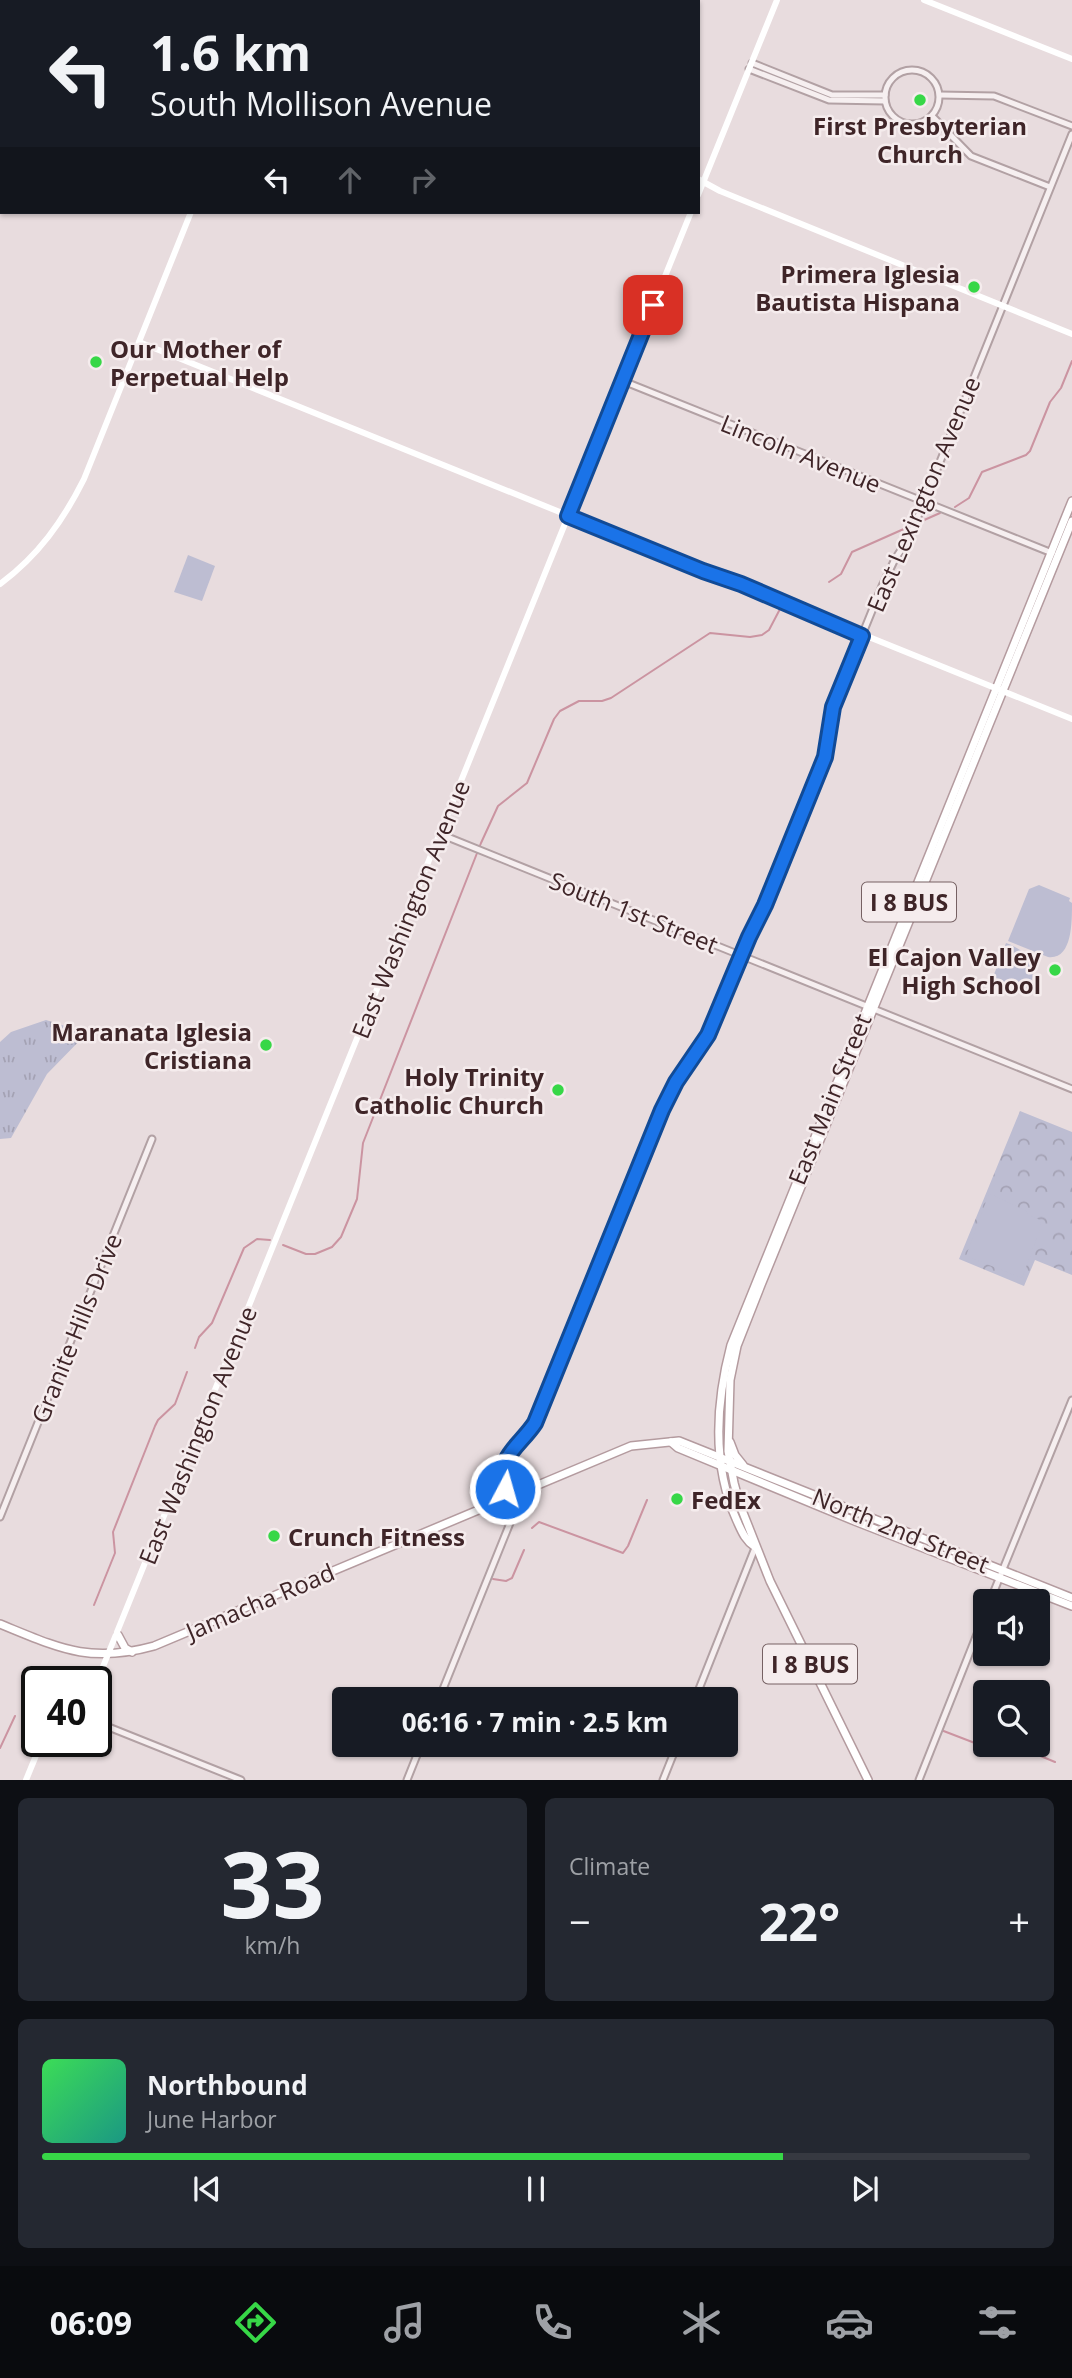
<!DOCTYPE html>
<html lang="en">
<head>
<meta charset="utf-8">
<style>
	:root { --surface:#171b24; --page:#242831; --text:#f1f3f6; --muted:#9ea1a6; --line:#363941; --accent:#37d747 }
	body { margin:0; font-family:"Open Sans",sans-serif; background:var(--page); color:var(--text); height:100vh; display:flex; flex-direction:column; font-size:26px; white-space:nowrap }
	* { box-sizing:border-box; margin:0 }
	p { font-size:23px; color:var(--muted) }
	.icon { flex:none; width:38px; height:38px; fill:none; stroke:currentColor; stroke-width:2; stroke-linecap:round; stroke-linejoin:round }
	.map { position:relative; height:1780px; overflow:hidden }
	.panel { display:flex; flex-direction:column; gap:18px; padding:18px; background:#0d0f14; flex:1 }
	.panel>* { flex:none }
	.hud { position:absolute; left:0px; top:0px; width:700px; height:214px; box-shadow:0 2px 5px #0004; background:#171b24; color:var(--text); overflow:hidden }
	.buttons { position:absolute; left:973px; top:1589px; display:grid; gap:14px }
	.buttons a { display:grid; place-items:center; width:77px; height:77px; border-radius:7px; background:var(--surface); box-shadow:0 2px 5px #0004; font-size:35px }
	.speed { position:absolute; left:21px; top:1666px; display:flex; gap:14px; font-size:35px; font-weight:700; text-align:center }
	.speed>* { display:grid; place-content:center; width:91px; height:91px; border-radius:50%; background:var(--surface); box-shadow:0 2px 5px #0004; line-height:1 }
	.speed .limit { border:4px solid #111; border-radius:10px; background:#fff; color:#111 }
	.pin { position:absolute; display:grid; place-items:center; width:60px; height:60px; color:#fff; margin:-30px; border-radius:14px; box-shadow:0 4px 10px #0006 }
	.me { position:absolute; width:77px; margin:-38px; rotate:6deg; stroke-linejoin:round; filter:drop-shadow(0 0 5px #0008) }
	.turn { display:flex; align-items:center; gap:24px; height:147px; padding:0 35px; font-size:32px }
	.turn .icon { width:91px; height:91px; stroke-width:2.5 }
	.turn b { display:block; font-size:49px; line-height:60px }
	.lanes { display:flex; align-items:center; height:66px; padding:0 35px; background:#0003; justify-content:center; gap:35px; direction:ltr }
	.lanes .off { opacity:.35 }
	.big { font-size:52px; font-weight:700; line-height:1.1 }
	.panel .card { flex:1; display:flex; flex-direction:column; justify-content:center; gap:10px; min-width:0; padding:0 24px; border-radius:10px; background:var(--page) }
	.panel .dial { align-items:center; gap:0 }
	.dial b { font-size:91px; line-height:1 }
	.song { display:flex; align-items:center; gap:21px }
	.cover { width:84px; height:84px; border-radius:10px; background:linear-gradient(135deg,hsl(130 70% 55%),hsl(170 70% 35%)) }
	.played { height:7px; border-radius:4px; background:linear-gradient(90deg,var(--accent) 75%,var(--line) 75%) }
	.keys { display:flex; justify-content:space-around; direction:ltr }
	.heat { display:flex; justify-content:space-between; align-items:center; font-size:38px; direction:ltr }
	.panel .tiles { flex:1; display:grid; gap:18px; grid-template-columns:1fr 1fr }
	.card:last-child { grid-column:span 2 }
	.trip { position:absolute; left:332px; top:1687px; width:406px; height:70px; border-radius:7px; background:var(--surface); box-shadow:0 2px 5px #0004; font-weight:700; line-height:70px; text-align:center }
	.dock { display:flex; height:112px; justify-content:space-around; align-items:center; background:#090b0e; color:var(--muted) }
	.dock .icon { width:49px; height:49px }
	.dock .current { color:var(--accent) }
	.dock b { font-size:32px; color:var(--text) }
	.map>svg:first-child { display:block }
</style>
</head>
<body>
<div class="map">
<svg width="1072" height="1780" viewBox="0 0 1072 1780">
	<defs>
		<pattern id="grass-tufts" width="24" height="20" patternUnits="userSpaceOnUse" patternTransform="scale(1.75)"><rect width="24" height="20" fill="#bdbdd2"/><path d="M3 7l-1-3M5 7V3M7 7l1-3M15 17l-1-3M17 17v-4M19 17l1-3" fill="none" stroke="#a4a2b4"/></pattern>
		<pattern id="forest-crowns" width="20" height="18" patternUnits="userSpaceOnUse" patternTransform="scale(1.75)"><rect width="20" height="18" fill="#bdbdd2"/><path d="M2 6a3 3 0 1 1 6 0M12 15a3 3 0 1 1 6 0" fill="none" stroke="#a4a2b4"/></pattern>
	</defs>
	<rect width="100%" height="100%" fill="#e8dcde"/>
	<polygon fill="url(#grass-tufts)" points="46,1020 87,1033 47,1074 11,1138 0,1139 0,1042 11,1032"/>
	<polygon fill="url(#forest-crowns)" points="1020,1111 1072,1132 1072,1275 1035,1260 1024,1286 959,1259"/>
	<g fill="#bdbdd2">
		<polygon points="188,555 215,566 202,601 174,592"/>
		<path d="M1039,885L1070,898L1069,901L1072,903C1072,924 1072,960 1048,957L1008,941L1029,889Z"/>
		<path d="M1006,943C1032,953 1038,967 1028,993L993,977Z"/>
		<polygon points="991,1194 1028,1212 1027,1214 1040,1220 1041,1227 1022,1278 966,1256 988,1196"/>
	</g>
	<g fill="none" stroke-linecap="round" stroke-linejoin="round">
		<g stroke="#cb94a1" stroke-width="2">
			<polyline points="955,507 969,498 982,472 1026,455 1030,451 1050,402 1061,388 1072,361"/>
			<polyline points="922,521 940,513"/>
			<polyline points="829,582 841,574 852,552 906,528"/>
			<polyline points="283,1245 306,1254 315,1254 332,1247 341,1237 357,1199 363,1143 481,843 498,806 527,783 554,719 560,711 579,701 602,701 611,698 710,633 750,637 762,635 769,630 780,609"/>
			<polyline points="195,1348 199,1337 212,1323 244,1248 257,1239 270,1240"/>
			<polyline points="532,1528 539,1522 623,1553 628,1546 647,1500"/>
			<polyline points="493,1579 506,1581 512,1578 524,1550"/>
			<polyline points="94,1605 115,1553 113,1532 155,1426 158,1420 175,1404 187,1372"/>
			<polyline points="941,1730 980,1745 985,1743"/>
			<polyline points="1014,1745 1055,1762"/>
			<polyline points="0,1748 15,1716"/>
		</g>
		<defs>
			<g id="tertiary">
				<polyline points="752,63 832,95 885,95"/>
				<polyline points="749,69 829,100 885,101"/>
				<circle cx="912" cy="97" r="27"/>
				<polyline points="940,95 994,96 1072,126"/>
				<polyline points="932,116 971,156 1050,187"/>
				<polyline points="623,381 1052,553"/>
				<polyline points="440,834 1072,1089"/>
				<polyline points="0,1517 152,1139"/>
				<polyline points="990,1601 1072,1400"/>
				<path d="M439,1699L510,1523C515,1500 495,1481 507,1457C513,1444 527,1435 535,1423L662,1110L676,1082L708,1035L749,937L765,905L825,757L833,707L882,586L895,559L907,541L919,514L1072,134"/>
				<polyline points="695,1699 755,1548"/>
				<polyline points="96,1722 241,1780"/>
				<polyline points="407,1780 421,1745"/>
				<polyline points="663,1780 677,1745"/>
				<polyline points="919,1780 985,1614"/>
			</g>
			<g id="primary">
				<polyline points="671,1442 678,1448 857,1522 1072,1606"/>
				<polyline points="730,1442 735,1455 743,1465"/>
				<path d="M755,1547C745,1540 742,1532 737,1521C712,1466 716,1402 731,1345L1072,501"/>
				<path d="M0,1624C59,1648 89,1664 154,1646L631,1446L679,1441L1072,1598"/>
				<polyline points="118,1635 125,1648 132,1652"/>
				<polyline points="868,1780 770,1581 740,1505 734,1483 728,1451 730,1380 737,1346 761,1285 1072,521"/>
			</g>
		</defs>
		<use href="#tertiary" stroke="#b2a1a4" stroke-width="9"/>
		<use href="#primary" stroke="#b49b9f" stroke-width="10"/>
		<use href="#tertiary" stroke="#f6eff0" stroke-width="5"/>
		<g stroke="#fff" stroke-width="6">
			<polyline points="276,0 279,2"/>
			<polyline points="924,0 1072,59"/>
			<polyline points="698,179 720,191 1072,334"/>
			<polyline points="698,195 777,0"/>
			<polyline points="139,342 1072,719"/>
			<path d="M0,584C38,556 63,521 84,479L191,212"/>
			<polyline points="96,1684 691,212"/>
			<polyline points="26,1780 42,1741"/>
		</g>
		<use href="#primary" stroke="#fff" stroke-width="7"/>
	</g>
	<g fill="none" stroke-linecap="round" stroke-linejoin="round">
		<defs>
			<path id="route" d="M505,1489C496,1456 520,1446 535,1423L662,1110L676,1082L708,1035L749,937L765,905L825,757L833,707L862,636L741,584L703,571L568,516L653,305"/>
		</defs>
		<use href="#route" stroke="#114b97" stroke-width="18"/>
		<use href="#route" stroke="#1a73e8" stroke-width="12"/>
	</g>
	<g fill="#37d747" stroke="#f5eced" stroke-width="2.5">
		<circle cx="920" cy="100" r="7"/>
		<circle cx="974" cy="287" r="7"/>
		<circle cx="96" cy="362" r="7"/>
		<circle cx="1055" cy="970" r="7"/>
		<circle cx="266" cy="1045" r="7"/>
		<circle cx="558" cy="1090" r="7"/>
		<circle cx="677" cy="1499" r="7"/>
		<circle cx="274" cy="1536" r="7"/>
	</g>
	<g text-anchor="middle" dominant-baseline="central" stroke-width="5" stroke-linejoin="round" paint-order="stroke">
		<g fill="#f5eced" stroke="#766163" stroke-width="2">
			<rect x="862" y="882.5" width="94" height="39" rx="5"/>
			<rect x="763" y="1644.5" width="94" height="39" rx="5"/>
		</g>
		<g font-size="23" font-weight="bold" fill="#3f2528">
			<text x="909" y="902">I 8 BUS</text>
			<text x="810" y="1664">I 8 BUS</text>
		</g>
		<g font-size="24" font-weight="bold" fill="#3f2528" stroke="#f5eced" text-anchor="end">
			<text x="920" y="125" text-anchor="middle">First Presbyterian<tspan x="920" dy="28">Church</tspan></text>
			<text x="960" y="273">Primera Iglesia<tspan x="960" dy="28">Bautista Hispana</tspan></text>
			<text x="110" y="348" text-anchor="start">Our Mother of<tspan x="110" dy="28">Perpetual Help</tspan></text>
			<text x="1041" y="956">El Cajon Valley<tspan x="1041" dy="28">High School</tspan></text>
			<text x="252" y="1031">Maranata Iglesia<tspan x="252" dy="28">Cristiana</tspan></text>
			<text x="544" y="1076">Holy Trinity<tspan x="544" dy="28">Catholic Church</tspan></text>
			<text x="691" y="1499" text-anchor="start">FedEx</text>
			<text x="288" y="1536" text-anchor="start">Crunch Fitness</text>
		</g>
		<g font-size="24" fill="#3f2528" stroke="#f5eced">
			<text transform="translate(801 453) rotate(22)">Lincoln Avenue</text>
			<text transform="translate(923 494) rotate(-67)">East Lexington Avenue</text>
			<text transform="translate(410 909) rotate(-68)">East Washington Avenue</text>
			<text transform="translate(634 912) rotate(22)">South 1st Street</text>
			<text transform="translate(829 1099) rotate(-68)">East Main Street</text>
			<text transform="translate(76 1328) rotate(-68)">Granite Hills Drive</text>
			<text transform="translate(197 1435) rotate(-68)">East Washington Avenue</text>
			<text transform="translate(901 1530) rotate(22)">North 2nd Street</text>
			<text transform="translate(260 1601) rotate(-23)">Jamacha Road</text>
		</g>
	</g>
</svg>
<div class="buttons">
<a><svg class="icon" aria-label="sound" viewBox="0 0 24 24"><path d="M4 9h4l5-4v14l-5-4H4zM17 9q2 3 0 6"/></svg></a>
<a><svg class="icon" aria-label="search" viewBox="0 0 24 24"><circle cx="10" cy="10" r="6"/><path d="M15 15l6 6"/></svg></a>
</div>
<div class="speed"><div class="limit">40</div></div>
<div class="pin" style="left:653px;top:305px;background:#d93025"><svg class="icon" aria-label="arrive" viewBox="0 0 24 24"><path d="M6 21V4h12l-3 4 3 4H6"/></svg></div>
<svg class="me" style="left:505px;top:1489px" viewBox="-20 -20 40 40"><circle r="17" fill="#1a73e8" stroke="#fff" stroke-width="3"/><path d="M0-11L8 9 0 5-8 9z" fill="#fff"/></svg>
<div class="trip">06:16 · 7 min · 2.5 km</div>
<div class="hud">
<div class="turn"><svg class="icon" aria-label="left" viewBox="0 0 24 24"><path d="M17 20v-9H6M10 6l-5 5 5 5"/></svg><div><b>1.6 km</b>South Mollison Avenue</div></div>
<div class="lanes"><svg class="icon" aria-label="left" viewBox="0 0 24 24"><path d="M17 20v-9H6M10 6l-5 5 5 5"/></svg><svg class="icon off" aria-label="ahead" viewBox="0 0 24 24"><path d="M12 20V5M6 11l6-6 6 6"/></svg><svg class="icon off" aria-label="right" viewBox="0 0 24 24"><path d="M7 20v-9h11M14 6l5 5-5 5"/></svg></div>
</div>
</div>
<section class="panel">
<div class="tiles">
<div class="card dial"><b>33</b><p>km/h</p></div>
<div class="card"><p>Climate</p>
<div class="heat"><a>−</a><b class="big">22°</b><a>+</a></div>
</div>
<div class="card">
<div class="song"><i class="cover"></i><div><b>Northbound</b><p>June Harbor</p></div></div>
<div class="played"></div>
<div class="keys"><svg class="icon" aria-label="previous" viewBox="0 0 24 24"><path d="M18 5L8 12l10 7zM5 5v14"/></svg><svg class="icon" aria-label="pause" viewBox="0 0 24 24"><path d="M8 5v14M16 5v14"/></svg><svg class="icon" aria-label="next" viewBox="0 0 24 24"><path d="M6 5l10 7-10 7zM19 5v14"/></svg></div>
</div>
</div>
</section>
<nav class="dock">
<b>06:09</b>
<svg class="icon current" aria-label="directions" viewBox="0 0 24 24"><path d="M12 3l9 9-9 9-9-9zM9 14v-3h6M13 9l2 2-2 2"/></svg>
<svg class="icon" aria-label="music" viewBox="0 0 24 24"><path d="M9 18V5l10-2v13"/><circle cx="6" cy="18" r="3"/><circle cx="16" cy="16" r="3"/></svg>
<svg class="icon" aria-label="phone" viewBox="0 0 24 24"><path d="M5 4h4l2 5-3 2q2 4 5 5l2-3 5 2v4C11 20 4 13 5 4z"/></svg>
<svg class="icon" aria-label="climate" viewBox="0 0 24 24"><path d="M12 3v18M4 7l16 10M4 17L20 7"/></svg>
<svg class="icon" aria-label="car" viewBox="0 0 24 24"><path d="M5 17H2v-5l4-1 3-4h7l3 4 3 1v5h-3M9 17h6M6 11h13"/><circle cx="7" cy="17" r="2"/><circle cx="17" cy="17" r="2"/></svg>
<svg class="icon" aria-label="filters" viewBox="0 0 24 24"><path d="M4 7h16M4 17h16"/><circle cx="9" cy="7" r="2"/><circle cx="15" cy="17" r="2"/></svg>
</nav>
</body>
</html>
